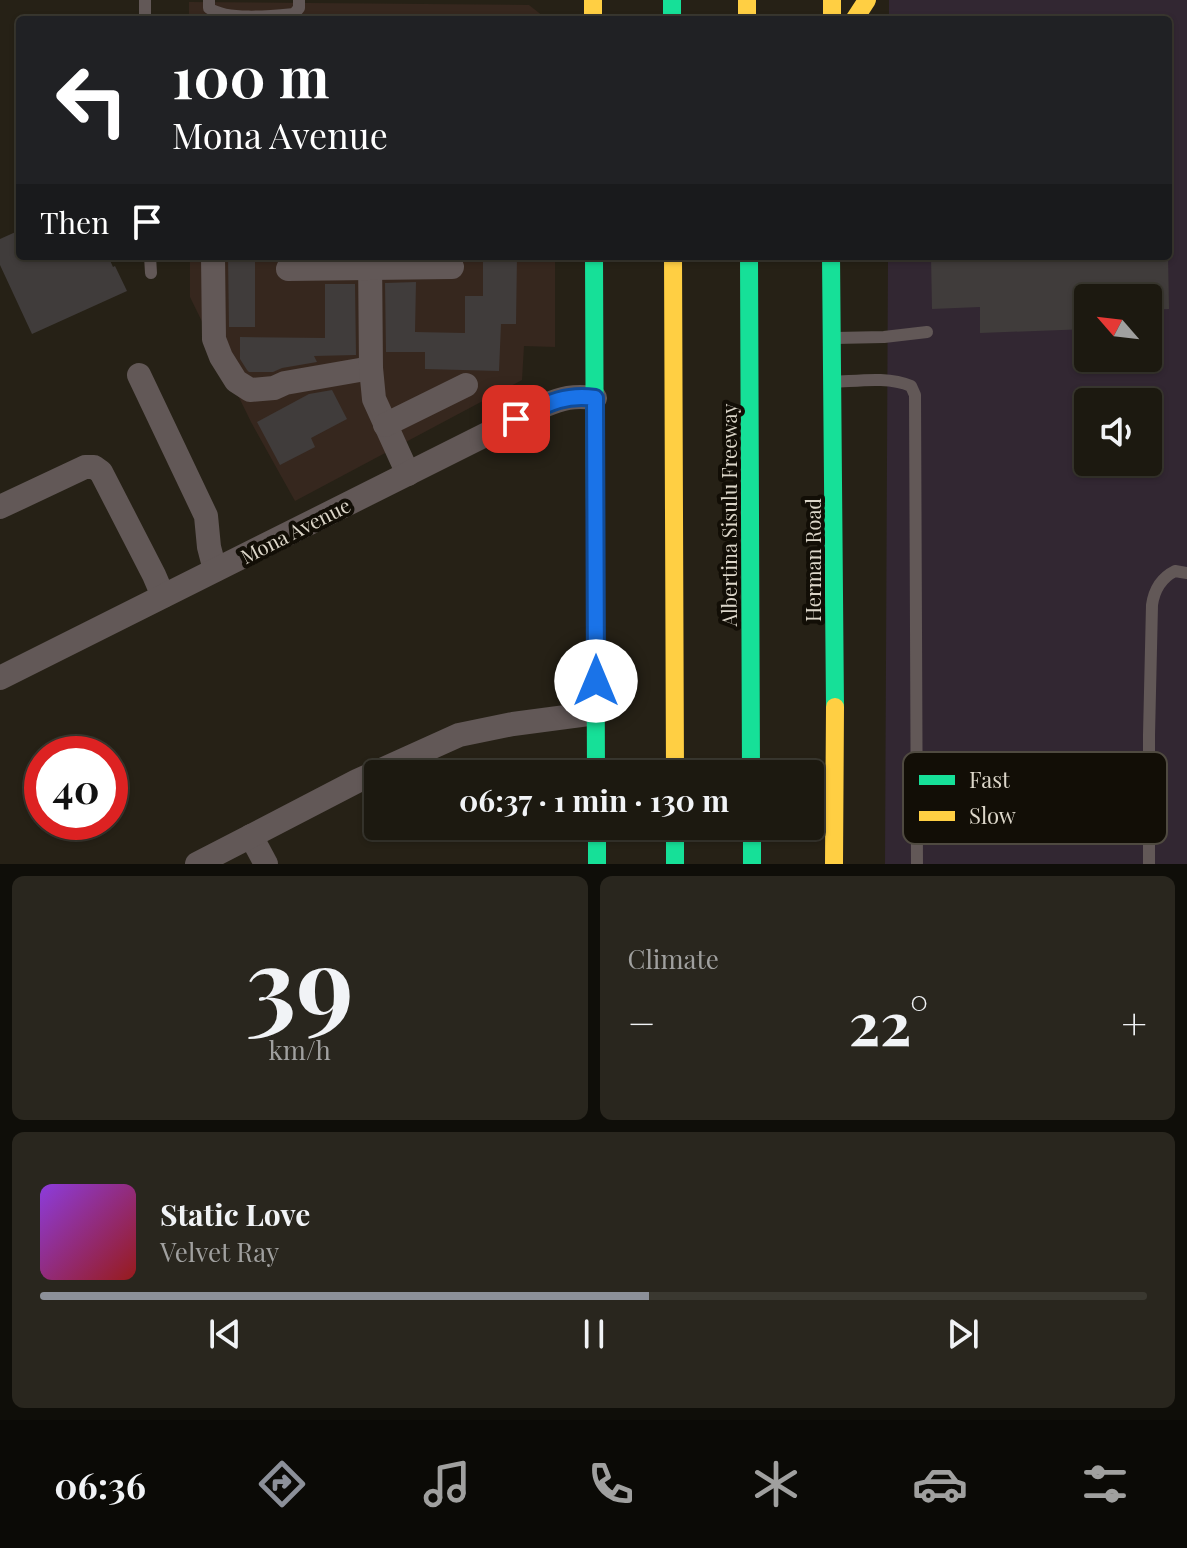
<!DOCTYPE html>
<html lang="en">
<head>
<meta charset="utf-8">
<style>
	:root { --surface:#1c1910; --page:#29261e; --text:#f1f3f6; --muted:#a0a09f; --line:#3a3830; --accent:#8c9099 }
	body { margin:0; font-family:"Playfair Display",serif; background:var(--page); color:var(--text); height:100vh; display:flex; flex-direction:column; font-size:30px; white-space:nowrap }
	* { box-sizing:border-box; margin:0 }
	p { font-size:26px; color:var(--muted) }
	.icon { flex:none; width:44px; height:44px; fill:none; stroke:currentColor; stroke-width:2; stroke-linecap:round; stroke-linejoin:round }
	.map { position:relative; height:864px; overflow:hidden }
	.panel { display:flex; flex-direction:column; gap:12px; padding:12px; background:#0f0e09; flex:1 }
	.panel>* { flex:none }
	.top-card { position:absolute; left:16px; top:16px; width:1156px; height:244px; border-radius:8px; box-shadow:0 2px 6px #0004,0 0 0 2px var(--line); background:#202124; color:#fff; overflow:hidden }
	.needle { width:52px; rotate:298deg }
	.controls { position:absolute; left:1074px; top:284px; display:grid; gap:16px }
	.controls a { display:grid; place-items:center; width:88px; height:88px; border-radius:8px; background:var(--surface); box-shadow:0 2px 6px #0004,0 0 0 2px var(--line); font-size:40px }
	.speed { position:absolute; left:24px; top:736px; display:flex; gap:16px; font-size:40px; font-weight:700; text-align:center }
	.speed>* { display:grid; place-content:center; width:104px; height:104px; border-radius:50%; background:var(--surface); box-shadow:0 2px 6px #0004,0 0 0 2px var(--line); line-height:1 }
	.speed .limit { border:12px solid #d22; background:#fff; color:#111 }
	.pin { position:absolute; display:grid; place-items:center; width:68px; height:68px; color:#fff; margin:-34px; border-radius:16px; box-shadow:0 4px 12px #0006 }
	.me { position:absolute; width:88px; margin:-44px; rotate:0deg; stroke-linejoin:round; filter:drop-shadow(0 0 6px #0008) }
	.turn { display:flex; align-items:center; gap:28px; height:168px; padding:0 24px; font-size:36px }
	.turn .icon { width:104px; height:104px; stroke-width:2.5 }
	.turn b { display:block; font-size:56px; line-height:68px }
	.then { display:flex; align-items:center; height:76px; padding:0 24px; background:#0003; gap:16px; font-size:30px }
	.big { font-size:60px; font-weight:700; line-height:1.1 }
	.panel .card { flex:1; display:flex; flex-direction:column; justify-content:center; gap:12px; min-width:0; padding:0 28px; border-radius:12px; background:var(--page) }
	.panel .dial { align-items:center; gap:0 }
	.dial b { font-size:104px; line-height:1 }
	.song { display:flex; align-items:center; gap:24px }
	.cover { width:96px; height:96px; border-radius:12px; background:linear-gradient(135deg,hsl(270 70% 55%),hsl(0 70% 35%)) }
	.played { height:8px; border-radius:4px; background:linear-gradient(90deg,var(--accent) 55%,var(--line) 55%) }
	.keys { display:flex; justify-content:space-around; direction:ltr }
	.heat { display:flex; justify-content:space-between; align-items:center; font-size:44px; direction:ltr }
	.panel .tiles { flex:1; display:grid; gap:12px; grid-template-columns:1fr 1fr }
	.card:last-child { grid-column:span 2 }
	.trip { position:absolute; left:364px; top:760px; width:460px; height:80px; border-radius:8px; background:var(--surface); box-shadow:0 2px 6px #0004,0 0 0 2px var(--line); font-weight:700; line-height:80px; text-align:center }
	.menu { display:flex; height:128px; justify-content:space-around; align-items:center; background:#0b0a06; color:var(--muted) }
	.menu .icon { width:56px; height:56px }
	.menu .selected { color:var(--accent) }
	.menu b { font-size:36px; color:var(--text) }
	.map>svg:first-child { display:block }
</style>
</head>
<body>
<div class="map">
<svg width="1187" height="864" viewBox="0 0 1187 864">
	<rect width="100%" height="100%" fill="#262116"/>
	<g fill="#36271e">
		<polygon points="189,2 529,5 548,20 189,20"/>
		<polygon points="190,256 555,256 555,347 524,346 522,380 295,501 251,422 190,297"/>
	</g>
	<path fill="#322732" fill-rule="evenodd" d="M889,0H1187V864H885L888,256H1168V20H889ZM1088,298H1148V358H1088ZM1088,402H1148V462H1088Z"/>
	<g fill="#403c3b">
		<polygon points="20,230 20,256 108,256 113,267 115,266 127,291 32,334 0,265 0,239"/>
		<polygon points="228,256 255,256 255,327 229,327"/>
		<polygon points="483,256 517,256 516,324 501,324 499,371 425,369 425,352 386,352 385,283 416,282 415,332 465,333 465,296 483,296"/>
		<polygon points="931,256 1168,256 1169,309 1148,310 1148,298 1088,298 1088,329 980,333 980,307 932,309"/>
		<polygon points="325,284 355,284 356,355 314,356 317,362 282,368 273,372 249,372 247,370 240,359 240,337 325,338"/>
		<polygon points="332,390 347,419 311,438 315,447 280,465 257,422 309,394"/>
	</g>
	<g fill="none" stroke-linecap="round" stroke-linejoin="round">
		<g stroke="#625857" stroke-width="12">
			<path d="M209,0V8C227,21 273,16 294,14L299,8V0"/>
			<polyline points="145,20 145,0"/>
			<polyline points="150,256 151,273"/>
			<polyline points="835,338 884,337 927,332"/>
			<path d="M834,382C858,381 888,376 911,386L915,395L917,864"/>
			<path d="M1149,864V735L1152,605C1154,591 1161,578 1175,571L1187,573"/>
		</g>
		<g stroke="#625857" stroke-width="24">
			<polyline points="213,256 214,339 221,357 236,381 250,390 274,388 285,383 371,368"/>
			<polyline points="370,256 371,368 374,399 408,474"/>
			<polyline points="288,269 452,267"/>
			<polyline points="139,375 206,516 209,547 215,570"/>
			<polyline points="385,425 466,385"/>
			<polyline points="0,507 85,467 94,467 101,472 154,575 163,596"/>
			<path d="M0,678L543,406C563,398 573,395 595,398"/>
			<polyline points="251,836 266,864"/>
			<polyline points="197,864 357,781 459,735 513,724 596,713"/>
		</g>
		<g stroke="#16e098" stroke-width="18">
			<polyline points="672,0 672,20"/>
			<polyline points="594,256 596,774"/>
			<polyline points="749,256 751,774"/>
			<polyline points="831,256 835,707"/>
			<polyline points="597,826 597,864"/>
			<polyline points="675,826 675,864"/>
			<polyline points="752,826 752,864"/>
		</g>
		<g stroke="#ffcf43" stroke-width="18">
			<polyline points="593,0 593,20"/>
			<polyline points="747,0 747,20"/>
			<polyline points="832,0 832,20"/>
			<polyline points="854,20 867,0"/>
			<polyline points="673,256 675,774"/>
			<polyline points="834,864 835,707"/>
		</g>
	</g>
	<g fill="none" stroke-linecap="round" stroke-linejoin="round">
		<defs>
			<path id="route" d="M516,419C543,406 563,393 595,398L596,681"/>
		</defs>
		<use href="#route" stroke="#114b97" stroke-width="20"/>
		<use href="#route" stroke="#1a73e8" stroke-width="14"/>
	</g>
	<g text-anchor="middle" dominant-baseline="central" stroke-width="8" stroke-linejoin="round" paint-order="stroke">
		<g font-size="20" fill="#dcd6c9" stroke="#120e06">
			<text transform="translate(728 515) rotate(-90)">Albertina Sisulu Freeway</text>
			<text transform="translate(295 530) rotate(-27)">Mona Avenue</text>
			<text transform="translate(812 560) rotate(-90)">Herman Road</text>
		</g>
	</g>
	<rect x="903" y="752" width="264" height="92" rx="12" fill="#120e06" stroke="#4f4a40" stroke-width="2"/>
	<rect x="919" y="775" width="36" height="10" fill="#16e098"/>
	<rect x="919" y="811" width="36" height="10" fill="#ffcf43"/>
	<g font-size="22" fill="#dcd6c9">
		<text x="969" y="788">Fast</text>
		<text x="969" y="824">Slow</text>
	</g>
</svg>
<div class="controls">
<a><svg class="needle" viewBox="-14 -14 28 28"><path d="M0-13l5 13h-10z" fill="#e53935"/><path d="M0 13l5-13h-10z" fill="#a0a09f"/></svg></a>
<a><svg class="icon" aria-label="sound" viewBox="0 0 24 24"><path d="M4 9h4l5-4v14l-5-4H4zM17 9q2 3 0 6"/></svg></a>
</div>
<div class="speed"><div class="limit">40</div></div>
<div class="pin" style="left:516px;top:419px;background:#d93025"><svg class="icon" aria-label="arrive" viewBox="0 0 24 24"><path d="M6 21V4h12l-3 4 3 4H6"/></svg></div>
<svg class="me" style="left:596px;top:681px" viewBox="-20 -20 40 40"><circle r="19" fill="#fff"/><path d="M0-13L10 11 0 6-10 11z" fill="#1a73e8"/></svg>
<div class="trip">06:37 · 1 min · 130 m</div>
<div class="top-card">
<div class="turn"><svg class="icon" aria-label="left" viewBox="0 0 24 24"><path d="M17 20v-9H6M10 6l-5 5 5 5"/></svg><div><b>100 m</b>Mona Avenue</div></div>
<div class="then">Then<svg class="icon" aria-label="arrive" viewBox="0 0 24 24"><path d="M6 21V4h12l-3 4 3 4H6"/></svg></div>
</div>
</div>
<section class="panel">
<div class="tiles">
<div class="card dial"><b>39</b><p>km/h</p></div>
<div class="card"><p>Climate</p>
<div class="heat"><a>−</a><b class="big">22°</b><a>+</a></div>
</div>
<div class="card">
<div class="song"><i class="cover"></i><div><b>Static Love</b><p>Velvet Ray</p></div></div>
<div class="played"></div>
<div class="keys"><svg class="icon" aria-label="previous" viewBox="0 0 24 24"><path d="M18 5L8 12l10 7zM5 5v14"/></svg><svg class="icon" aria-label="pause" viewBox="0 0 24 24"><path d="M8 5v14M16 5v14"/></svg><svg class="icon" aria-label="next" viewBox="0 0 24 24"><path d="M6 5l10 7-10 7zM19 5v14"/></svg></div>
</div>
</div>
</section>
<nav class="menu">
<b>06:36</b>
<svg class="icon selected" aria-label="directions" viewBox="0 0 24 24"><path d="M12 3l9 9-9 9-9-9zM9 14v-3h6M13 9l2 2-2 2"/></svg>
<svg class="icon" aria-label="music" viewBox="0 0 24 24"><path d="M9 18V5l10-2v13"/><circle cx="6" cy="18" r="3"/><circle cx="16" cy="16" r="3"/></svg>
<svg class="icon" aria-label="phone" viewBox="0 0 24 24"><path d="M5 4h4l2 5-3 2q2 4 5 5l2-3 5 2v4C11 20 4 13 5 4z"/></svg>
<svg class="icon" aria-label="climate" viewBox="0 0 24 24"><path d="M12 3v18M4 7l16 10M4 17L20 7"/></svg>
<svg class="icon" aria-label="car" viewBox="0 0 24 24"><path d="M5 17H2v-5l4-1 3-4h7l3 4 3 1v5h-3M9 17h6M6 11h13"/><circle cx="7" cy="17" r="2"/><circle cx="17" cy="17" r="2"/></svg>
<svg class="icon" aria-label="filters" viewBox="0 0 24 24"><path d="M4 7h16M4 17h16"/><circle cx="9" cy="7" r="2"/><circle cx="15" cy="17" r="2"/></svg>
</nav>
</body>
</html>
